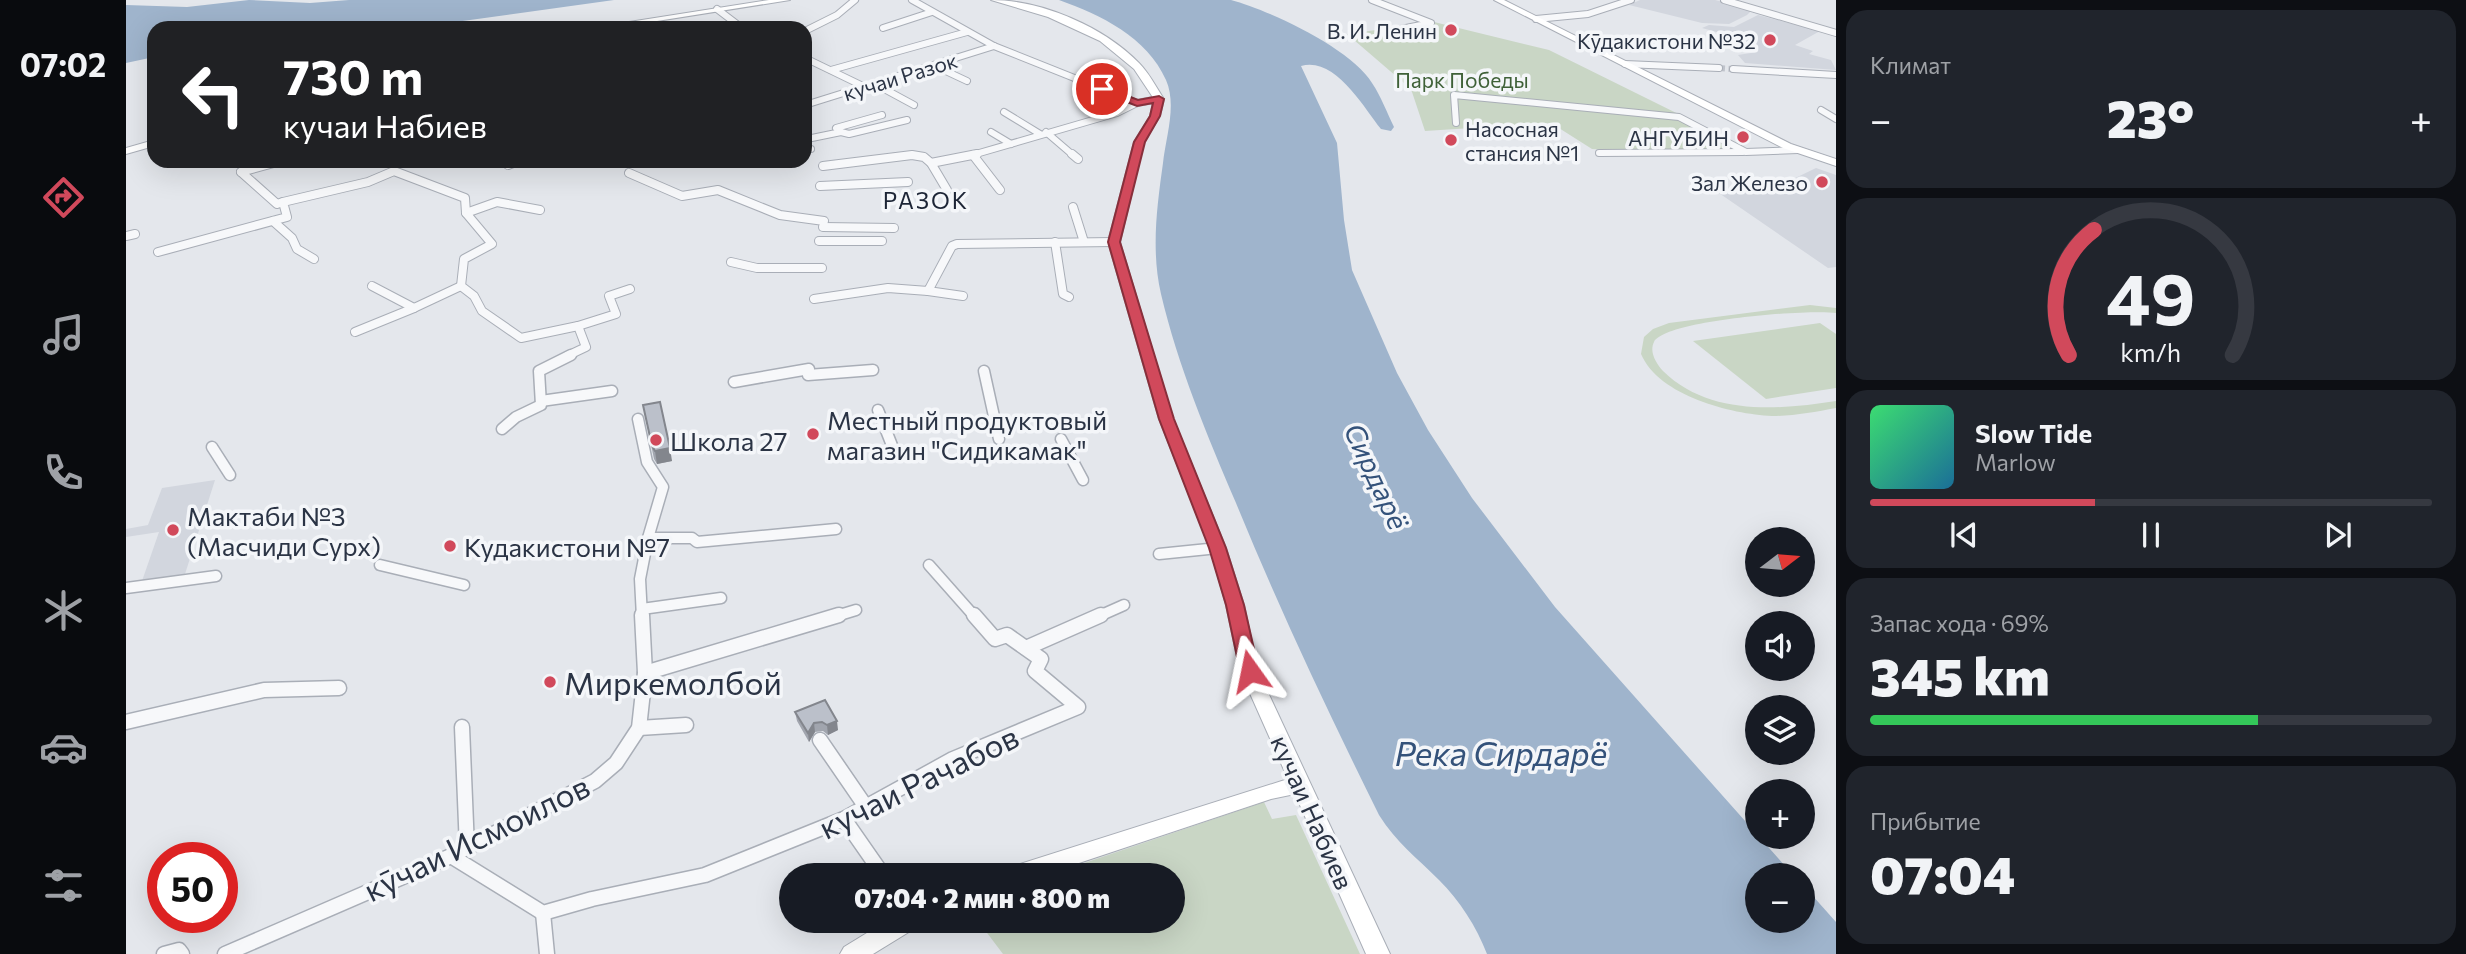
<!DOCTYPE html>
<html lang="ru">
<head>
<meta charset="utf-8">
<style>
	:root { --surface:#171b24; --page:#20242c; --text:#f1f3f6; --muted:#9ea1a6; --line:#363941; --accent:#d1495b }
	body { margin:0; font-family:Commissioner,sans-serif; background:var(--page); color:var(--text); height:100vh; display:flex; flex-direction:column; font-size:26px; white-space:nowrap }
	* { box-sizing:border-box; margin:0 }
	p { font-size:23px; color:var(--muted) }
	.icon { flex:none; width:38px; height:38px; fill:none; stroke:currentColor; stroke-width:2; stroke-linecap:round; stroke-linejoin:round }
	.map { position:relative; flex:1; overflow:hidden }
	.drawer { display:flex; flex-direction:column; gap:10px; padding:10px; background:#0d0f14; width:630px }
	.drawer>* { flex:none }
	.banner { position:absolute; left:21px; top:21px; width:665px; height:147px; border-radius:21px; box-shadow:0 7px 28px #0002; background:#202124; color:#fff; overflow:hidden }
	.needle { width:46px; rotate:74deg }
	.tools { position:absolute; left:1619px; top:527px; display:grid; gap:14px }
	.tools a { display:grid; place-items:center; width:70px; height:70px; border-radius:50%; background:var(--surface); box-shadow:0 7px 28px #0002; font-size:35px }
	.speed { position:absolute; left:21px; top:842px; display:flex; gap:14px; font-size:35px; font-weight:700; text-align:center }
	.speed>* { display:grid; place-content:center; width:91px; height:91px; border-radius:50%; background:var(--surface); box-shadow:0 7px 28px #0002; line-height:1 }
	.speed .limit { border:10px solid #d22; background:#fff; color:#111 }
	.pin { position:absolute; display:grid; place-items:center; width:60px; height:60px; color:#fff; margin:-30px; border:4px solid #fff; border-radius:50%; box-shadow:0 2px 7px #0007 }
	.me { position:absolute; width:77px; margin:-38px; rotate:348deg; stroke-linejoin:round; filter:drop-shadow(0 0 5px #0008) }
	.turn { display:flex; align-items:center; gap:24px; height:147px; padding:0 21px; font-size:32px }
	.turn .icon { width:91px; height:91px; stroke-width:2.5 }
	.turn b { display:block; font-size:49px; line-height:60px }
	.big { font-size:52px; font-weight:800; line-height:1.1 }
	.drawer .tile { flex:1; display:flex; flex-direction:column; justify-content:center; gap:10px; min-width:0; padding:0 24px; border-radius:21px; background:var(--page) }
	.drawer .dial { align-items:center; gap:0 }
	.dial svg { height:182px; overflow:visible; fill:none; stroke:var(--line); stroke-width:7; stroke-linecap:round; text-anchor:middle }
	.dial text { fill:var(--text); stroke:none }
	.song { display:flex; align-items:center; gap:21px }
	.cover { width:84px; height:84px; border-radius:10px; background:linear-gradient(135deg,hsl(140 70% 55%),hsl(200 70% 35%)) }
	.played { height:7px; border-radius:4px; background:linear-gradient(90deg,var(--accent) 40%,var(--line) 40%) }
	.keys { display:flex; justify-content:space-around; direction:ltr }
	.heat { display:flex; justify-content:space-between; align-items:center; font-size:38px; direction:ltr }
	.charge { height:10px; border-radius:5px; background:linear-gradient(90deg,#34c759 69%,var(--line) 0) }
	.trip { position:absolute; left:653px; top:863px; width:406px; height:70px; border-radius:35px; background:var(--surface); box-shadow:0 7px 28px #0002; font-weight:800; line-height:70px; text-align:center }
	main { display:flex; flex:1; min-height:0 }
	.tab-bar { display:flex; flex-direction:column; width:126px; justify-content:space-around; align-items:center; background:#090b0e; color:var(--muted) }
	.tab-bar .icon { width:49px; height:49px }
	.tab-bar .current { color:var(--accent) }
	.tab-bar b { font-size:32px; color:var(--text) }
	.map>svg:first-child { display:block }
</style>
</head>
<body>
<main>
<nav class="tab-bar">
<b>07:02</b>
<svg class="icon current" aria-label="directions" viewBox="0 0 24 24"><path d="M12 3l9 9-9 9-9-9zM9 14v-3h6M13 9l2 2-2 2"/></svg>
<svg class="icon" aria-label="music" viewBox="0 0 24 24"><path d="M9 18V5l10-2v13"/><circle cx="6" cy="18" r="3"/><circle cx="16" cy="16" r="3"/></svg>
<svg class="icon" aria-label="phone" viewBox="0 0 24 24"><path d="M5 4h4l2 5-3 2q2 4 5 5l2-3 5 2v4C11 20 4 13 5 4z"/></svg>
<svg class="icon" aria-label="climate" viewBox="0 0 24 24"><path d="M12 3v18M4 7l16 10M4 17L20 7"/></svg>
<svg class="icon" aria-label="car" viewBox="0 0 24 24"><path d="M5 17H2v-5l4-1 3-4h7l3 4 3 1v5h-3M9 17h6M6 11h13"/><circle cx="7" cy="17" r="2"/><circle cx="17" cy="17" r="2"/></svg>
<svg class="icon" aria-label="filters" viewBox="0 0 24 24"><path d="M4 7h16M4 17h16"/><circle cx="9" cy="7" r="2"/><circle cx="15" cy="17" r="2"/></svg>
</nav>
<div class="map">
<svg width="1710" height="954" viewBox="0 0 1710 954">
	<rect width="100%" height="100%" fill="#e4e7ec"/>
	<g fill="#d2d6de">
		<polygon points="1514,0 1589,0 1627,9 1621,15 1603,24 1576,23 1503,5"/>
		<polygon points="1632,15 1694,31 1669,45 1687,51 1683,54 1705,60 1710,70 1619,63 1612,55 1631,52 1605,36 1576,28 1583,25 1608,27"/>
		<polygon points="1690,168 1710,175 1710,267 1702,268 1587,189 1657,184"/>
		<polygon points="89,480 59,574 16,581 33,532 0,537 0,529 22,525 36,488"/>
	</g>
	<g fill="#c9d6c5">
		<polygon points="1308,22 1423,50 1619,147 1576,155 1466,149 1425,123 1299,131 1285,89 1221,34"/>
		<path d="M1684,305L1710,308V313C1683,309 1539,320 1528,342C1523,352 1530,363 1537,371C1583,416 1652,410 1710,401V408C1689,412 1667,416 1646,416C1605,414 1533,396 1515,354L1518,337L1527,329L1543,323Z"/>
		<polygon points="1694,323 1710,334 1710,388 1640,399 1567,341"/>
		<polygon points="1138,802 1146,819 1170,815 1234,954 877,954 852,921 1046,920 1046,875 923,875"/>
	</g>
	<g fill="#9fb4cc">
		<polygon points="123,0 184,3 223,0 488,0 286,28 28,28 28,57 0,63 0,5 61,7"/>
		<path d="M933,0H1105C1143,10 1226,49 1246,83C1255,96 1261,113 1268,127L1265,131L1255,129C1238,108 1209,56 1175,66L1211,143L1218,220L1226,270L1271,373L1302,430L1346,498L1429,607L1667,875H1631V920H1676L1677,885L1710,922V954H1361C1350,926 1334,901 1313,880C1291,858 1270,842 1253,815C1202,712 1153,608 1110,503C1081,435 1052,366 1035,294C1025,251 1031,206 1037,163C1040,136 1051,105 1040,80C1021,37 975,15 933,0Z"/>
	</g>
	<g fill="none" stroke-linecap="round" stroke-linejoin="round">
		<polyline stroke="#bfc3cb" stroke-width="6" stroke-dasharray="6 3.5" stroke-linecap="butt" points="1593,68 1607,69"/>
		<defs>
			<g id="street-far3">
				<polyline points="786,0 868,46 1011,103"/>
				<polyline points="1246,0 1305,23 1275,29"/>
				<polyline points="1598,0 1710,33"/>
				<polyline points="591,9 616,28"/>
				<polyline points="1410,19 1462,14 1505,0"/>
				<polyline points="757,28 806,12"/>
				<polyline points="679,31 711,15 729,0"/>
				<polyline points="679,58 741,88"/>
				<polyline points="1499,64 1593,68"/>
				<polyline points="809,66 841,81"/>
				<polyline points="1607,69 1710,75"/>
				<polyline points="705,70 841,32"/>
				<polyline points="751,85 788,105"/>
				<polyline points="679,105 868,46"/>
				<polyline points="1695,110 1710,119"/>
				<polyline points="878,112 914,134"/>
				<polyline points="1330,123 1328,95 1553,117 1620,152 1672,150"/>
				<polyline points="715,132 723,134 781,120"/>
				<polyline points="865,132 885,144"/>
				<polyline points="920,132 948,156"/>
				<polyline points="681,139 715,132 710,128 756,115"/>
				<polyline points="679,149 685,149"/>
				<polyline points="1473,153 1617,152"/>
				<polyline points="781,156 790,156"/>
				<polyline points="843,156 991,113 1011,103 1033,99"/>
			</g>
			<g id="street-far2">
				<polyline points="946,154 952,159"/>
				<polyline points="847,155 874,190"/>
				<polyline points="805,163 821,190"/>
				<polyline points="382,165 392,161"/>
				<polyline points="697,166 786,155 798,157 805,163 851,154"/>
				<polyline points="115,172 151,204 157,202"/>
				<polyline points="115,172 155,161"/>
				<polyline points="503,173 556,196 592,190 654,215 698,221"/>
				<polyline points="694,186 782,182"/>
				<polyline points="947,207 958,242"/>
				<polyline points="340,213 371,202 414,210"/>
				<polyline points="147,221 166,238 171,249 188,259"/>
				<polyline points="697,227 768,228"/>
				<polyline points="0,236 9,234"/>
				<polyline points="693,241 756,241"/>
				<polyline points="929,242 937,294 943,297"/>
				<polyline points="32,252 161,217 157,202 242,182 268,171 339,198 340,213 366,244 338,259 335,286 348,296 356,311 395,338 452,326 460,347 441,356"/>
				<polyline points="605,262 631,268 696,268"/>
				<polyline points="246,286 288,308 335,286"/>
				<polyline points="802,291 837,296"/>
				<polyline points="688,299 762,288 802,291 826,246 831,244 988,242"/>
				<polyline points="452,326 490,314 483,296 504,289"/>
				<polyline points="229,332 288,308"/>
			</g>
			<g id="street-far1">
				<polyline points="858,371 873,439"/>
				<polyline points="682,375 747,370"/>
				<polyline points="608,382 683,369"/>
				<polyline points="415,401 486,391"/>
				<polyline points="752,410 767,448"/>
				<polyline points="512,419 521,462 537,487 522,538 514,579 516,617"/>
				<polyline points="376,429 390,417 415,405 413,371 445,355"/>
				<polyline points="935,439 957,480"/>
				<polyline points="86,447 104,475"/>
				<polyline points="522,538 566,538 571,542 710,529"/>
				<polyline points="1033,554 1092,548"/>
				<polyline points="254,565 338,585"/>
				<polyline points="803,565 849,617"/>
				<polyline points="0,588 90,576"/>
				<polyline points="516,609 595,598"/>
				<polyline points="707,617 730,610"/>
				<polyline points="971,617 998,605"/>
			</g>
			<g id="street">
				<polyline points="900,648 975,615"/>
				<polyline points="519,673 713,615"/>
				<polyline points="0,722 138,690 213,688"/>
				<polyline points="336,727 341,848"/>
				<polyline points="513,728 560,725"/>
				<polyline points="694,740 740,807"/>
				<polyline points="718,819 757,875"/>
				<polyline points="325,856 417,913 466,899 579,875 718,819 827,759 952,707 909,671 915,659 881,635 869,639 848,615"/>
				<polyline points="417,913 421,954"/>
				<polyline points="38,954 53,950 56,954"/>
				<polyline points="99,954 325,856 469,781 490,763 513,728 519,673 516,615"/>
			</g>
			<g id="secondary">
				<polygon points="643,0 664,0 487,28 465,28"/>
				<path d="M865,0C916,0 978,27 1013,63C1023,73 1030,87 1038,99L1034,116L1018,142L994,242L1047,419L1100,548L1118,605L1132,671L1264,954H1240L1169,794L1145,799L917,875H877L880,868L888,866L1162,779L1114,671L1100,605L1084,548L1033,419L982,242L1008,142L1024,116L1028,99L1008,69L974,41L922,17Z"/>
				<polygon points="1368,0 1378,0 1665,144 1710,159 1710,166 1657,148"/>
				<polygon points="28,140 28,146 0,154 0,148"/>
				<polygon points="762,920 794,920 791,927 747,954 714,954 718,947"/>
			</g>
		</defs>
		<use href="#street-far3" stroke="#a9aeb7" stroke-width="8"/>
		<use href="#street-far2" stroke="#a9aeb7" stroke-width="10"/>
		<use href="#street-far1" stroke="#a9aeb7" stroke-width="13"/>
		<use href="#street" stroke="#a9aeb7" stroke-width="17"/>
		<use href="#secondary" stroke="#a9aeb7" stroke-width="2"/>
		<use href="#street-far3" stroke="#f7f8fa" stroke-width="6"/>
		<use href="#street-far2" stroke="#f7f8fa" stroke-width="8"/>
		<use href="#street-far1" stroke="#f7f8fa" stroke-width="10"/>
		<use href="#street" stroke="#f7f8fa" stroke-width="14"/>
		<use href="#secondary" fill="#fff" fill-rule="evenodd"/>
	</g>
	<g fill="#a1a5ae">
		<polygon points="517,405 546,461 531,464 528,459"/>
		<polygon points="699,700 712,730 702,735 697,731 689,732 683,742 671,721 669,712"/>
	</g>
	<g fill="#83868d">
		<polygon points="544,448 546,461 531,464 529,451"/>
		<polygon points="711,721 712,730 702,735 701,725"/>
		<polygon points="688,723 689,732 683,742 682,733"/>
	</g>
	<g fill="#bbc0ca" stroke="#83868d" stroke-width="2">
		<polygon points="534,402 544,448 529,451 526,446 517,405"/>
		<polygon points="699,700 711,721 701,725 696,722 688,723 682,733 669,712"/>
	</g>
	<polygon fill="#d1495b" stroke="#882f3b" stroke-width="2" points="976,86 1012,100 1033,96 1038,99 1034,116 1019,142 994,242 1048,419 1100,548 1118,605 1133,671 1130,676 1117,676 1114,671 1100,605 1083,548 1033,419 982,242 1008,142 1024,116 1027,103 1011,106 972,91 972,87"/>
	<g fill="#d1495b" stroke="#f4f6f9" stroke-width="2.5">
		<circle cx="1325" cy="30" r="7"/>
		<circle cx="1644" cy="40" r="7"/>
		<circle cx="1617" cy="137" r="7"/>
		<circle cx="1325" cy="140" r="7"/>
		<circle cx="1696" cy="182" r="7"/>
		<circle cx="687" cy="434" r="7"/>
		<circle cx="530" cy="440" r="7"/>
		<circle cx="47" cy="530" r="7"/>
		<circle cx="324" cy="546" r="7"/>
		<circle cx="424" cy="682" r="7"/>
	</g>
	<g text-anchor="middle" dominant-baseline="central" stroke-width="7" stroke-linejoin="round" paint-order="stroke">
		<g font-size="21" fill="#2b3445" stroke="#f4f6f9" text-anchor="end">
			<text x="1311" y="30">В. И. Ленин</text>
			<text x="1630" y="40">Кӯдакистони №32</text>
			<text x="1339" y="128" text-anchor="start">Насосная<tspan x="1339" dy="24">стансия №1</tspan></text>
			<text x="1603" y="137">АНГУБИН</text>
			<text x="1682" y="182">Зал Железо</text>
		</g>
		<g font-size="21" fill="#2b3445" stroke="#f4f6f9">
			<text transform="translate(774 76) rotate(-17)">кучаи Разок</text>
		</g>
		<g font-size="21" fill="#3f6138" stroke="#f4f6f9">
			<text x="1336" y="79">Парк Победы</text>
		</g>
		<g font-size="23" letter-spacing="2" fill="#1d2536" stroke="#f4f6f9">
			<text x="800" y="200">РАЗОК</text>
		</g>
		<g font-size="26" fill="#2b3445" stroke="#f4f6f9" text-anchor="start">
			<text x="701" y="419">Местный продуктовый<tspan x="701" dy="30">магазин "Сидикамак"</tspan></text>
			<text x="544" y="440">Школа 27</text>
			<text x="61" y="515">Мактаби №3<tspan x="61" dy="30">(Масчиди Сурх)</tspan></text>
			<text x="338" y="546">Кудакистони №7</text>
		</g>
		<g font-size="26" fill="#2b3445" stroke="#f4f6f9">
			<text transform="translate(1187 812) rotate(66)">кучаи Набиев</text>
		</g>
		<g font-size="28" font-style="italic" fill="#34527a" stroke="#f4f6f9">
			<text transform="translate(1251 476) rotate(65)">Сирдарё</text>
		</g>
		<g font-size="32" fill="#2b3445" stroke="#f4f6f9" text-anchor="start">
			<text x="438" y="682">Миркемолбой</text>
		</g>
		<g font-size="32" fill="#2b3445" stroke="#f4f6f9">
			<text transform="translate(792 781) rotate(-26)">кучаи Рачабов</text>
			<text transform="translate(350 837) rotate(-26)">кӯчаи Исмоилов</text>
		</g>
		<g font-size="33" font-style="italic" fill="#34527a" stroke="#f4f6f9">
			<text x="1375" y="752">Река Сирдарё</text>
		</g>
	</g>
</svg>
<div class="tools">
<a><svg class="needle" viewBox="-14 -14 28 28"><path d="M0-13l5 13h-10z" fill="#e53935"/><path d="M0 13l5-13h-10z" fill="#9ea1a6"/></svg></a>
<a><svg class="icon" aria-label="sound" viewBox="0 0 24 24"><path d="M4 9h4l5-4v14l-5-4H4zM17 9q2 3 0 6"/></svg></a>
<a><svg class="icon" aria-label="layers" viewBox="0 0 24 24"><path d="M12 4l9 5-9 5-9-5zM3 14l9 5 9-5"/></svg></a>
<a>+</a>
<a>−</a>
</div>
<div class="speed"><div class="limit">50</div></div>
<div class="pin" style="left:976px;top:89px;background:#d93025"><svg class="icon" aria-label="arrive" viewBox="0 0 24 24"><path d="M6 21V4h12l-3 4 3 4H6"/></svg></div>
<svg class="me" style="left:1124px;top:671px" viewBox="-20 -20 40 40"><path d="M0-17L14 15 0 8-14 15z" fill="#d1495b" stroke="#fff" stroke-width="4"/></svg>
<div class="trip">07:04 · 2 мин · 800 m</div>
<div class="banner">
<div class="turn"><svg class="icon" aria-label="left" viewBox="0 0 24 24"><path d="M17 20v-9H6M10 6l-5 5 5 5"/></svg><div><b>730 m</b>кучаи Набиев</div></div>
</div>
</div>
<section class="drawer">
<div class="tile"><p>Климат</p>
<div class="heat"><a>−</a><b class="big">23°</b><a>+</a></div>
</div>
<div class="tile dial"><svg viewBox="0 0 100 80">
<path d="M14 69A42 42 0 1 1 86 69"/>
<path d="M14 69A42 42 0 0 1 25 14" stroke="#d1495b"/>
<text x="50" y="56" font-size="32" font-weight="700">49</text>
<text x="50" y="72" font-size="11">km/h</text>
</svg></div>
<div class="tile">
<div class="song"><i class="cover"></i><div><b>Slow Tide</b><p>Marlow</p></div></div>
<div class="played"></div>
<div class="keys"><svg class="icon" aria-label="previous" viewBox="0 0 24 24"><path d="M18 5L8 12l10 7zM5 5v14"/></svg><svg class="icon" aria-label="pause" viewBox="0 0 24 24"><path d="M8 5v14M16 5v14"/></svg><svg class="icon" aria-label="next" viewBox="0 0 24 24"><path d="M6 5l10 7-10 7zM19 5v14"/></svg></div>
</div>
<div class="tile"><p>Запас хода · 69%</p><b class="big">345 km</b><div class="charge"></div></div>
<div class="tile"><p>Прибытие</p><b class="big">07:04</b></div>
</section>
</main>
</body>
</html>
